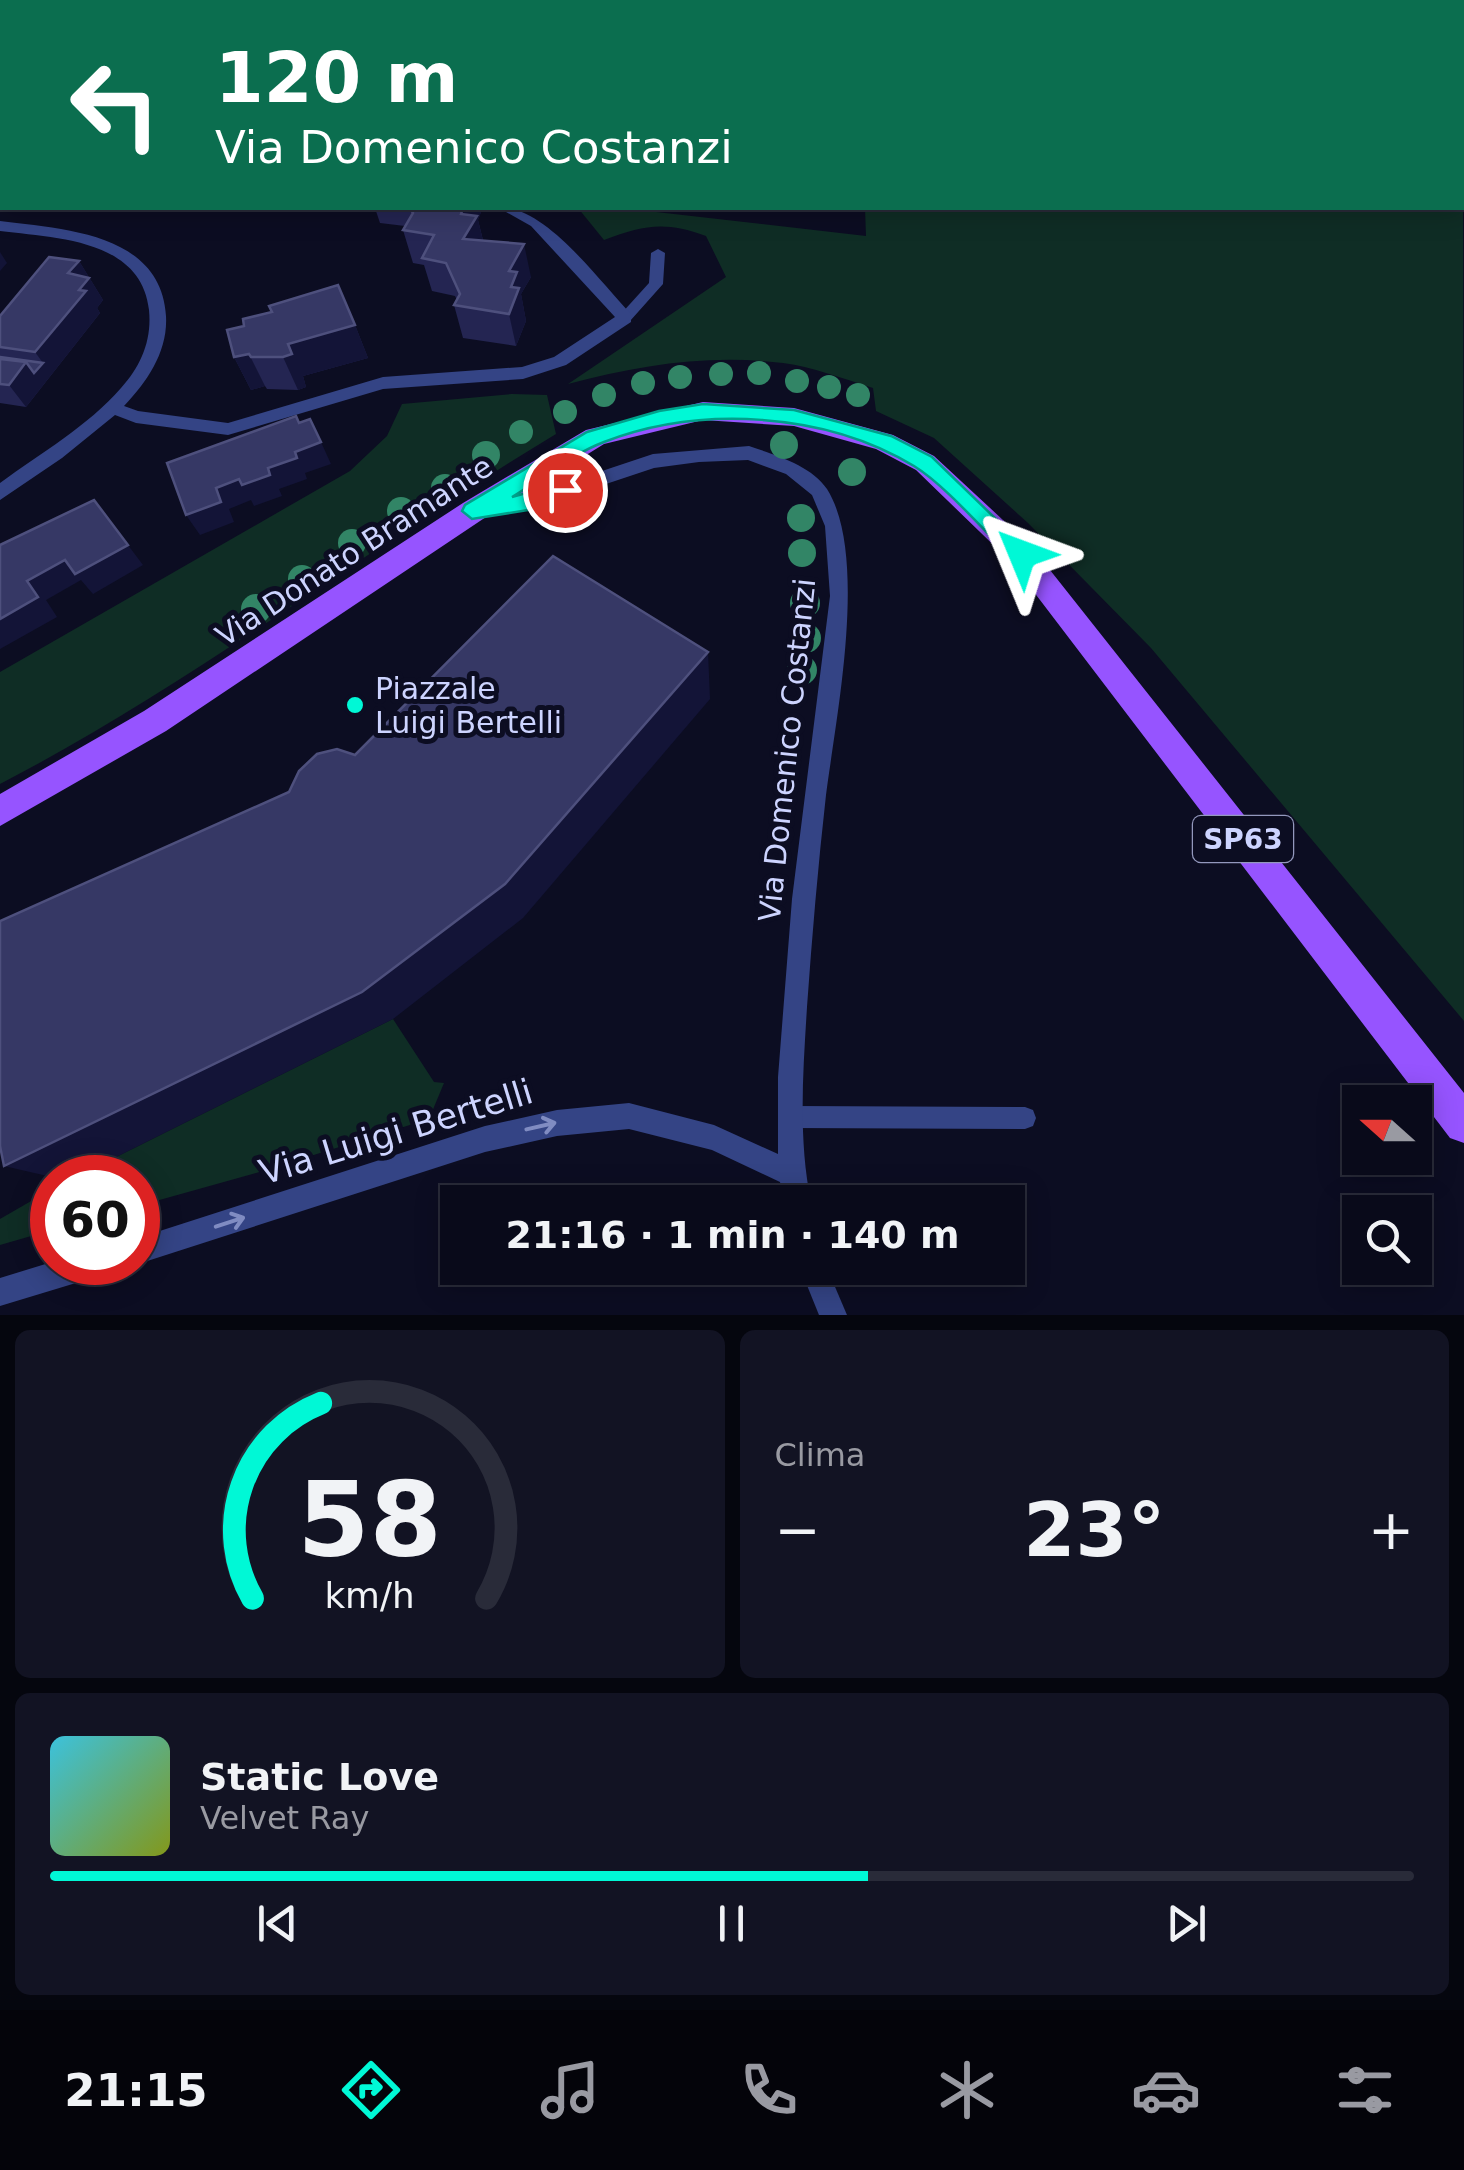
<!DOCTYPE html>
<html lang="it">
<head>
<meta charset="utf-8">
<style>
	:root { --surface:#090a1a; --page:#121323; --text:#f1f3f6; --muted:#999aa2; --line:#292b39; --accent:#00f8d6 }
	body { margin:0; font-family:"DejaVu Sans",sans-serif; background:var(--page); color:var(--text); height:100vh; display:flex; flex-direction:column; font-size:38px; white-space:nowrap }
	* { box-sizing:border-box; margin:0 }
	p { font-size:32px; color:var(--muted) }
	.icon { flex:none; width:55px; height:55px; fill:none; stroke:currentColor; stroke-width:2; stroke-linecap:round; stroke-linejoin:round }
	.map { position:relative; height:1315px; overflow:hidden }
	.details { display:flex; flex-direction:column; gap:15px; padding:15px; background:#05060e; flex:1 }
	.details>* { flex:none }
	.hud { position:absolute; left:0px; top:0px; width:1465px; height:210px; box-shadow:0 5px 25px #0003,0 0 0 2px var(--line); background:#0b6e4f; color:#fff; overflow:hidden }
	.needle { width:65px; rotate:291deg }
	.tools { position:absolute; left:1342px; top:1085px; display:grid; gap:20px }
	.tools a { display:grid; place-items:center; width:90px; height:90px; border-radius:0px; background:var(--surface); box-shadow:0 5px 25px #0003,0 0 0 2px var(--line); font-size:50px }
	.speed { position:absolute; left:30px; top:1155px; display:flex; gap:20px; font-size:50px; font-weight:700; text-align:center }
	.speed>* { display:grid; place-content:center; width:130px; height:130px; border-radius:50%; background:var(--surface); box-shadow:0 5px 25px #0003,0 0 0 2px var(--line); line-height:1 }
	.speed .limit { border:15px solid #d22; background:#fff; color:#111 }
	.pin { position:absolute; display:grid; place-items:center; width:85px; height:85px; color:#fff; margin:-42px; border:5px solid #fff; border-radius:50%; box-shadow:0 2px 10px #0007 }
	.me { position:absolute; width:110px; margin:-55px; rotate:314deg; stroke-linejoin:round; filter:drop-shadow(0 0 8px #0008) }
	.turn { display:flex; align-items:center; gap:35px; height:210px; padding:0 50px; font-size:45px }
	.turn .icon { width:130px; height:130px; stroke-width:2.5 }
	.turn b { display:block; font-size:70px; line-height:85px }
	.big { font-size:75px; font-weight:800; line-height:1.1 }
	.details .widget { flex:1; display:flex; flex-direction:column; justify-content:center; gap:15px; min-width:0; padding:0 35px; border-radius:15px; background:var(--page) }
	.details .dial { align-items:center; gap:0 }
	.dial svg { height:260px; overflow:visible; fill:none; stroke:var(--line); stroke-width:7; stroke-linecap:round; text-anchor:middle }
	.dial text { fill:var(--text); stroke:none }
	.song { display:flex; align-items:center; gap:30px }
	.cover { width:120px; height:120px; border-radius:15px; background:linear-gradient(135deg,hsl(190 70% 55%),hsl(70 70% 35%)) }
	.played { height:10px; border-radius:5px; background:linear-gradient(90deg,var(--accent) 60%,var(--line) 60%) }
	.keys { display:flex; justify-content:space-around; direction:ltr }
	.heat { display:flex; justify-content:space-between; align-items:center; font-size:55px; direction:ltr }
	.details .tiles { flex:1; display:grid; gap:15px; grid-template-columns:1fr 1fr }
	.widget:last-child { grid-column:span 2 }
	.trip { position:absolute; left:440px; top:1185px; width:585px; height:100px; border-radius:0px; background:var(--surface); box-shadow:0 5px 25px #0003,0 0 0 2px var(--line); font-weight:800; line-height:100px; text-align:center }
	.tabs { display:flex; height:160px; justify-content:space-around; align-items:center; background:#04040a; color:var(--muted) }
	.tabs .icon { width:70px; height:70px }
	.tabs .on { color:var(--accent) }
	.tabs b { font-size:45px; color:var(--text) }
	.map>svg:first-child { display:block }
</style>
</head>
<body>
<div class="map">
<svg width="1464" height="1315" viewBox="0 0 1464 1315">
	<rect width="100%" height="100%" fill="#0c0d22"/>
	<g fill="#0f2d25">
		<path d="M1463,130L1464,1021L1151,648L1028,523L934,438L876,411L873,388C844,379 813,367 783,363C708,354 641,365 568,384L726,277L706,236C665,221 644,225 604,240L578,208H621L866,236L865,208H1462Z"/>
		<path d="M512,394L547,395L556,434C368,547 195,683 0,784V672L350,471L387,436L402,404Z"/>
		<polygon points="393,1019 434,1082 444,1083 429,1119 256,1173 138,1206 138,1178 74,1178"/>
		<polygon points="52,1189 52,1230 0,1245 0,1219"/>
	</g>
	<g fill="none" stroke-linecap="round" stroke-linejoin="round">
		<g fill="#344485" fill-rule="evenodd">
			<polygon points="658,249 665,253 663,284 630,321 620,321 620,315 649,283 651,253"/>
			<polygon points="791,1106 1025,1107 1033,1110 1036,1118 1033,1126 1025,1129 791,1128 783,1125 780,1117 783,1109"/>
		</g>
		<g fill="#344485" fill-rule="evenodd">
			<path d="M499,208C545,205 599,281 631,314V322L566,365L523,379L383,389L228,435L136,423L115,415L62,458L0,500V483C41,453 88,426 121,388C141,366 152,340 149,310C141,239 56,238 0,231V221C64,229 161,233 166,316C168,351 148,381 124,406L138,411L228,423L383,377L522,367L554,357L615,317L531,226Z"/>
			<path d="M749,446C775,455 811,465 827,489C869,556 836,717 826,795C818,866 812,936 807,1007C803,1072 798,1139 811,1202H785L780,1182L712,1150L629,1129L557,1136L485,1152L138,1264L133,1262H138V1238L485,1126L557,1110L629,1103L714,1125L778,1154V1077L792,899L830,596L825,526L812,495L786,474L748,460L699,462L654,468L534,508L480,517L471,510L480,503L533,494L653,454Z"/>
			<polygon points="52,1262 112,1262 109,1272 99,1276 0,1306 0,1278"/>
			<polygon points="800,1268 827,1268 847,1315 819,1315"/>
		</g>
		<polygon fill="#9654ff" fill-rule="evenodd" points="703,402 794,408 893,435 934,456 1031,546 1464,1093 1464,1143 1450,1138 1011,562 916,470 876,449 794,426 703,420 604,444 483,519 166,731 0,826 0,794 144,711 463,503 586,430"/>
	</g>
	<g fill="#328566">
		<circle cx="759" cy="373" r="12"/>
		<circle cx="721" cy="374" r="12"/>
		<circle cx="680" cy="377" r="12"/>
		<circle cx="797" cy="381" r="12"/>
		<circle cx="643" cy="383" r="12"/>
		<circle cx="829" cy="387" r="12"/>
		<circle cx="604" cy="395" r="12"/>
		<circle cx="858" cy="395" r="12"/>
		<circle cx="565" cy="412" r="12"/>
		<circle cx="521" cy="432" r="12"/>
		<circle cx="784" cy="445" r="14"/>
		<circle cx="486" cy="455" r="14"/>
		<circle cx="852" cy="472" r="14"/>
		<circle cx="445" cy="488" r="14"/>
		<circle cx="401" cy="511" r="14"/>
		<circle cx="801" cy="518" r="14"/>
		<circle cx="352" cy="543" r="14"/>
		<circle cx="802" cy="553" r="14"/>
		<circle cx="302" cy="579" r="14"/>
		<circle cx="805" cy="603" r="15"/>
		<circle cx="256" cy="609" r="15"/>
		<circle cx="806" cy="638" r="15"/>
		<circle cx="802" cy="670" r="15"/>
	</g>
	<g fill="#242552">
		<polygon points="375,208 480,208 481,212 478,220 483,240 531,277 521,294 526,321 516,346 463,338 454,305 457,300 455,296 432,291 424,265 413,263 403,230 405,226 380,223"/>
		<polygon points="79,261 103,300 97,308 100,313 26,407 0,403 0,316"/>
		<polygon points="355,325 368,358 303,376 306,387 298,390 267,389 265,386 251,390 234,357"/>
	</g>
	<g fill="#131437">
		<polygon points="507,0 657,0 657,2 508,2"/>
		<polygon points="2,18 2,43 0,44 0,19"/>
		<polygon points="2,149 2,173 0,169 0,152"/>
		<polygon points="463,208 480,208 481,212 478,220 485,249 463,239 461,214"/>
		<polygon points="524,244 531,277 521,294 526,321 516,346 509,314 509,271"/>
		<polygon points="0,252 7,263 0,271"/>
		<polygon points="79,261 103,300 97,308 100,313 26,407 9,385 26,362 43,363 35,352 68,273"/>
		<polygon points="355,325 368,358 303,376 306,387 298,390 283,357 288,344"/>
		<polygon points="249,354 265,386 251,390 234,357"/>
		<polygon points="321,442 331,464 305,473 307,479 279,489 282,496 254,506 251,500 229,509 234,522 200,535 186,515 216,488 268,468 295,452"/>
		<polygon points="94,500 143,565 93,594 81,580 46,600 57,617 0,649 0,619 27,581"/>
		<polygon points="708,652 710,699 523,918 393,1019 74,1178 56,1178 4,1166"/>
	</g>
	<g fill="#363865" stroke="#4e507d" stroke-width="2.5">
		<polygon points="0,0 20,0 20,2 2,2 2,18 0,19"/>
		<polygon points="437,0 465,0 466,2 426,2"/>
		<polygon points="466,0 510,0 511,2 467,2"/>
		<polygon points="677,0 718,0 720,2 663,2"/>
		<polygon points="0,134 2,134 2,149 0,152"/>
		<polygon points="410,208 463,208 461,214 477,216 463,239 524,244 509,271 517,272 511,287 519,288 509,314 454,305 460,294 446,263 422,258 434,235 403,230 413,213"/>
		<polygon points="49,257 79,261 68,273 89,278 79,290 86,291 35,352 0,347 0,316"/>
		<polygon points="338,285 355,325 288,344 292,354 283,357 251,357 249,354 234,357 227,330 244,326 243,319 272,312 269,306"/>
		<polygon points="0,357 43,363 34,373 26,362 0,359"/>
		<polygon points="0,359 26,362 9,385 0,384"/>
		<polygon points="296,416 299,423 310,419 321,442 295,452 297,458 268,468 270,475 242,485 239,479 216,488 221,502 186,515 167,463"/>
		<polygon points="94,500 128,545 75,574 65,560 27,581 38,597 0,619 0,545"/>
		<polygon points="553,556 708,652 505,884 362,992 4,1166 0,1146 0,921 289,792 299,771 317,754 337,749 355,755"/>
	</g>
	<defs><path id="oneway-shaft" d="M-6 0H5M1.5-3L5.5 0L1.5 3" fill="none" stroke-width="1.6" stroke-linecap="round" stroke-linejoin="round" transform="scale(2.5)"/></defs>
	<g stroke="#808cc2">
		<use href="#oneway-shaft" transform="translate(541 1126) rotate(-13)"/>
		<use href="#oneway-shaft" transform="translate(230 1222) rotate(-18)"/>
	</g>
	<path fill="#00f8d6" stroke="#00a18b" stroke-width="2.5" d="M703,404L794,410L891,436L932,457L1032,554L1029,560H1014C986,533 945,485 914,466C825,412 700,405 604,442C572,454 542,479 512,497L565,482L573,484L576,490L573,495L534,509L472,519L462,511L465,505L587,432L659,411Z"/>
	<circle fill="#00f8d6" stroke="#0c0d22" stroke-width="4" cx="355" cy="705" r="10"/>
	<g text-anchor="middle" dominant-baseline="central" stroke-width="10" stroke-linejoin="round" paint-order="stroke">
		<rect fill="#0c0d22" stroke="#9398bd" stroke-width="2.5" x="1193" y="816" width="100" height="46" rx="8"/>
		<g font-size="28" font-weight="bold" fill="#cdd4ff">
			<text x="1243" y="839">SP63</text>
		</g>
		<g font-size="30" fill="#cdd4ff" stroke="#0c0d22">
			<text transform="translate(354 551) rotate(-33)">Via Donato Bramante</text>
			<text transform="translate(787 750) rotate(-84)">Via Domenico Costanzi</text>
		</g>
		<g font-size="30" fill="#cdd4ff" stroke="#0c0d22" text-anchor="start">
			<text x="375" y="688">Piazzale<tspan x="375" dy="34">Luigi Bertelli</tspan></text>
		</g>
		<g font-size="35" fill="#cdd4ff" stroke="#0c0d22">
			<text transform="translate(396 1132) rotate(-17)">Via Luigi Bertelli</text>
		</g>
	</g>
</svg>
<div class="tools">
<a><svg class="needle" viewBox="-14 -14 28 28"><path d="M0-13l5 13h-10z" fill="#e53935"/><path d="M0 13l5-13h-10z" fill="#999aa2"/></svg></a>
<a><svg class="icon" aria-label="search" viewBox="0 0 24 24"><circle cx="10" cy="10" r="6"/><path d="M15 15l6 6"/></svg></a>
</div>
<div class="speed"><div class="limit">60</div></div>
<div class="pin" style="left:565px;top:490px;background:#d93025"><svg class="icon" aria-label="arrive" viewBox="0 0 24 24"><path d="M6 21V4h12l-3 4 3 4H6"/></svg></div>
<svg class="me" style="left:1022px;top:554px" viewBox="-20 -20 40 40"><path d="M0-17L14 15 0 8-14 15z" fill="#00f8d6" stroke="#fff" stroke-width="4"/></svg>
<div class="trip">21:16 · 1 min · 140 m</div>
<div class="hud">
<div class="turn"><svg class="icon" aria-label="left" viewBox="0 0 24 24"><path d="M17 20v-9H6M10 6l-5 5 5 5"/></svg><div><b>120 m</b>Via Domenico Costanzi</div></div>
</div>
</div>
<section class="details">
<div class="tiles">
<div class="widget dial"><svg viewBox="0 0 100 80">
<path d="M14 69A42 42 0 1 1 86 69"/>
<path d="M14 69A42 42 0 0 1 35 9" stroke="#00f8d6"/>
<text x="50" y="56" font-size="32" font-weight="700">58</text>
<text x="50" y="72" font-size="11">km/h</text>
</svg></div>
<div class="widget"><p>Clima</p>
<div class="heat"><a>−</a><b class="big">23°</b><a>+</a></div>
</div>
<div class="widget">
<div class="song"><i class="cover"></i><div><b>Static Love</b><p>Velvet Ray</p></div></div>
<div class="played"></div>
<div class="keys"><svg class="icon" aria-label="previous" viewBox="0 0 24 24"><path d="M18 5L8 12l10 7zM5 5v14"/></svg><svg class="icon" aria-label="pause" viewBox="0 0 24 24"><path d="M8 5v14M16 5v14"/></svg><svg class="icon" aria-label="next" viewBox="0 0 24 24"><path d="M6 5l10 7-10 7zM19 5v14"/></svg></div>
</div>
</div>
</section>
<nav class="tabs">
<b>21:15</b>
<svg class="icon on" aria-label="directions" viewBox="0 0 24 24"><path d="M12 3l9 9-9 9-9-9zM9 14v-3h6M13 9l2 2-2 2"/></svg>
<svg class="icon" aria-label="music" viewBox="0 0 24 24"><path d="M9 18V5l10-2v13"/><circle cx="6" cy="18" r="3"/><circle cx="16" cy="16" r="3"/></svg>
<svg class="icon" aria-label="phone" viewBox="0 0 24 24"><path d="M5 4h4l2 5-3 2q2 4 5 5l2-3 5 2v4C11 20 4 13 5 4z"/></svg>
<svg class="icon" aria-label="climate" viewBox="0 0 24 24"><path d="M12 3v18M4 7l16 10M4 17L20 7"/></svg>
<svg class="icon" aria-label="car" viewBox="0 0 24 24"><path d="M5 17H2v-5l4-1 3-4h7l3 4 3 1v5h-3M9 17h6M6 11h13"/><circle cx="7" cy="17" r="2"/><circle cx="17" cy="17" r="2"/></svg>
<svg class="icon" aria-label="filters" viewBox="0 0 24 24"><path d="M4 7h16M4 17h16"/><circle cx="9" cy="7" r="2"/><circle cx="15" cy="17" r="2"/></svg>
</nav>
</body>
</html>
